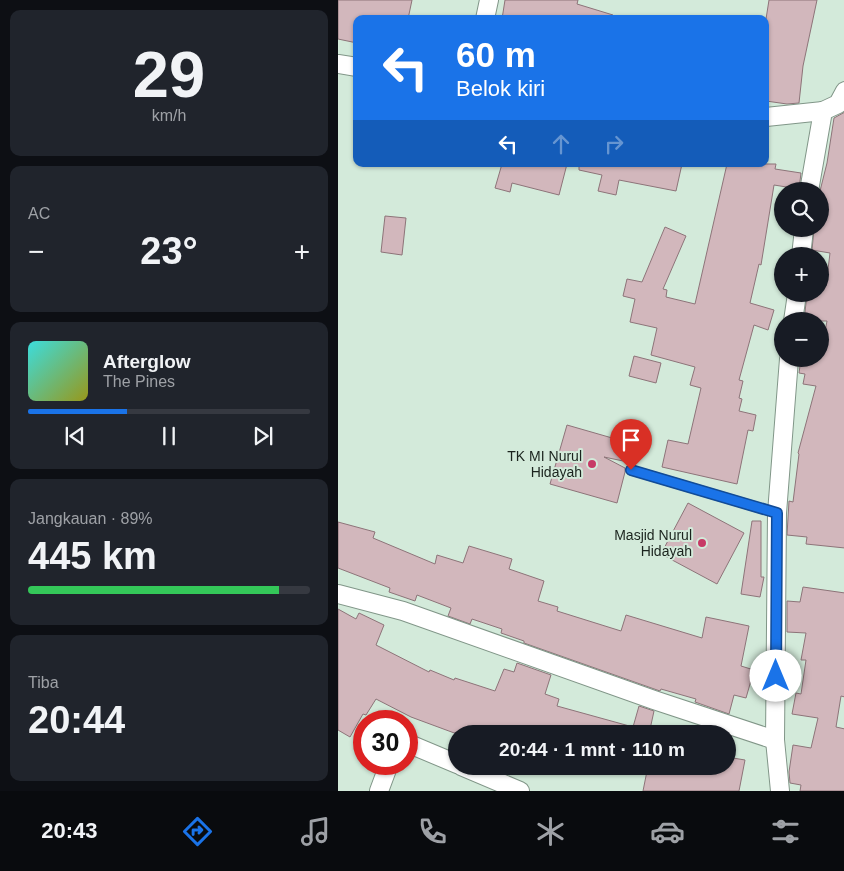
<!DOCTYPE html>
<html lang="id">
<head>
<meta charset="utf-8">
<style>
	:root { --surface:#171b24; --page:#20242c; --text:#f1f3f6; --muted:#9ea1a6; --line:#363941; --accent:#1a73e8 }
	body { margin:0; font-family:Helvetica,sans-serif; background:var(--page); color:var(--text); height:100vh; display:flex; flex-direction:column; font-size:19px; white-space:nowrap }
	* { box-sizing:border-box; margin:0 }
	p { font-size:16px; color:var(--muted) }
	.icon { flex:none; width:28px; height:28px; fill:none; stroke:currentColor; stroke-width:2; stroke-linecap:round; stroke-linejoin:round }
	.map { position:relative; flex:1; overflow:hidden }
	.panel { display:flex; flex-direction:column; gap:10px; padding:10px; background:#0d0f14; width:338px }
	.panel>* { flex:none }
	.top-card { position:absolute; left:15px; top:15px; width:416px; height:152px; border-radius:10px; box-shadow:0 1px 4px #0004; background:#1a73e8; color:#fff; overflow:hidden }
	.controls { position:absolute; left:436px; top:182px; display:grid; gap:10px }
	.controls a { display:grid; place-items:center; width:55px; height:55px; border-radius:50%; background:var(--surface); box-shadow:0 1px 4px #0004; font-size:25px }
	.speed { position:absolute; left:15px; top:710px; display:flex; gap:10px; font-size:25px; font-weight:700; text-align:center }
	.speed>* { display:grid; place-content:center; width:65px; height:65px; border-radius:50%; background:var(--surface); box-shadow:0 1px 4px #0004; line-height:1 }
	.speed .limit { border:8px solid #d22; background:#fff; color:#111 }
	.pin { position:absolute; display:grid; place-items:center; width:42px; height:42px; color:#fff; margin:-51px -21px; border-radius:50% 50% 50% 0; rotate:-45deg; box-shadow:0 0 5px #0007 }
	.pin .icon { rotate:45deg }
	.me { position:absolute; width:55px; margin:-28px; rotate:0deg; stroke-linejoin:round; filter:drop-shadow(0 0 4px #0008) }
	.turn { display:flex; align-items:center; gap:18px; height:105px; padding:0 20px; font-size:22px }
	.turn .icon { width:65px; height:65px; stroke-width:2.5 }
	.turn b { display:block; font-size:35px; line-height:42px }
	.lanes { display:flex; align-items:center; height:48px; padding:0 20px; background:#0003; justify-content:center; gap:25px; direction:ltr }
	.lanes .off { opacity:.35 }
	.big { font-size:38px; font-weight:700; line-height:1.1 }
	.panel .card { flex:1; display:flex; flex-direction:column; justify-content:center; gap:8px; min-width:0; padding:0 18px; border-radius:10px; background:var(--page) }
	.panel .dial { align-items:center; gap:0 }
	.dial b { font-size:65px; line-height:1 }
	.song { display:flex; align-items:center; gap:15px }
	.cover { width:60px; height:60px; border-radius:8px; background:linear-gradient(135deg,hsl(180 70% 55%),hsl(60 70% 35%)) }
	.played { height:5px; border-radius:2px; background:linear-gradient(90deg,var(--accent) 35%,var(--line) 35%) }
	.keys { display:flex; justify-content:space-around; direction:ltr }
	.heat { display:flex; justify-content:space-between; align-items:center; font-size:28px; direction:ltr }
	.charge { height:8px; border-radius:4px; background:linear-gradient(90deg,#34c759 89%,var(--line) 0) }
	.trip { position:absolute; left:110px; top:725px; width:288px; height:50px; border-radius:25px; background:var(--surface); box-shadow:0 1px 4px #0004; font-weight:700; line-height:50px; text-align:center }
	.menu { display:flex; height:80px; justify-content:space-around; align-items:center; background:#090b0e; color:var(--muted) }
	.menu .icon { width:35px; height:35px }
	.menu .on { color:var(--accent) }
	.menu b { font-size:22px; color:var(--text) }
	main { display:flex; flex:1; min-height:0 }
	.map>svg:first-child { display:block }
</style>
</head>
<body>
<main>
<section class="panel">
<div class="card dial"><b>29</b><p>km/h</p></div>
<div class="card"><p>AC</p>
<div class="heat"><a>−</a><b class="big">23°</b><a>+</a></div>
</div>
<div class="card">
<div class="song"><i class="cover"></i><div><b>Afterglow</b><p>The Pines</p></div></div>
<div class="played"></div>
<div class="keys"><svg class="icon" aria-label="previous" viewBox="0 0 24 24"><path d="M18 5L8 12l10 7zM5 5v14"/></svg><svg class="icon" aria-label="pause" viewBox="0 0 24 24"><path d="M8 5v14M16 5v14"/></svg><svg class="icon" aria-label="next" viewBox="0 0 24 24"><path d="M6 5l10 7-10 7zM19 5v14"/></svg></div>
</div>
<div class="card"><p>Jangkauan · 89%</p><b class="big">445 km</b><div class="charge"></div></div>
<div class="card"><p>Tiba</p><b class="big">20:44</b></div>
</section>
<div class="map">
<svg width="507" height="791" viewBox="0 0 507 791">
	<rect width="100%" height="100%" fill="#d3eada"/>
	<g fill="#d2b7bc" stroke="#8d7479">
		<polygon points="0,0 74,0 70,19 19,19 19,43 0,39"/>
		<polygon points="167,0 240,0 239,4 275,15 274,19 164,19"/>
		<polygon points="431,0 479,0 465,66 461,103 449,104 428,101 428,19"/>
		<polygon points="507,112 507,548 468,544 469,537 449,535 451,501 455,502 461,454 460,453 478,386 465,384 467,374 461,373 463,359 482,359 489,321 466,321 469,294 482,294 483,285 488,286 492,253 474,250 476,229 482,229 482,191 489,163 496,118"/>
		<polygon points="164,164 229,164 221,195 174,183 172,192 157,188"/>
		<polygon points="241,164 344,164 338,191 281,180 278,195 260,191 264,175 241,170"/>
		<polygon points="389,164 438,164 437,169 463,173 461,189 436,185 423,265 421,264 412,303 436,310 430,330 416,325 401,380 405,381 401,398 404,399 401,411 418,415 415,431 410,430 399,484 324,467 330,440 350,444 363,388 352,385 357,367 313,355 319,328 292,322 297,299 285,296 289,279 304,282 327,227 348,236 325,289 329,290 328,297 357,304"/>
		<polygon points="47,216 68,218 64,255 43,252"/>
		<polygon points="296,356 323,363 318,383 291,376"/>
		<polygon points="229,425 295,444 290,462 266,457 287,468 287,472 279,503 212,484"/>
		<polygon points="350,503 406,533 379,584 323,554"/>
		<polygon points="414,521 423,521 423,577 426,577 422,597 403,594"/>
		<polygon points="0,522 37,532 35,538 97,564 99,555 125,563 131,546 174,559 171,569 206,581 200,601 220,607 219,611 283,631 288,615 364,638 368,617 411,626 403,666 416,670 408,698 396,695 391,714 357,702 358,699 323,689 322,691 186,643 186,641 163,633 164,629 134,619 132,624 110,616 113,608 79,595 77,601 51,592 52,588 0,568"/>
		<polygon points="465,587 507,593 507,697 503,696 498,727 507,729 507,791 462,791 463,785 452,783 451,772 455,745 473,748 480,718 454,714 458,693 463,694 468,660 463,660 468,633 449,632 449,601 462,602"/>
		<polygon points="0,609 18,619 21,613 46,625 38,645 91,672 92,670 116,680 117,678 157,691 166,669 176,672 179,663 213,675 207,694 221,699 219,706 295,727 301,706 316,711 311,734 119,734 73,717 38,699 28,715 25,714 12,737 0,730"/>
		<polygon points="389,757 407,760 401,791 305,791 310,766 389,766"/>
	</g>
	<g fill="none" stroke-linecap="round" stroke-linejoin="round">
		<defs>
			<polyline id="lane" points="293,470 439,513"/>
			<g id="street">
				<polyline points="147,19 151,0"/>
				<polyline points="0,64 19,67"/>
				<polyline points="428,117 485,111"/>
				<polyline points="471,191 485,111 500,104 507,91"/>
				<polyline points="463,256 466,229"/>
				<polyline points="455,321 459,294"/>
				<polyline points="0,594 65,611 316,700 437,740"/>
				<polyline points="69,743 119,764"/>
				<polyline points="123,766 182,791"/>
				<polyline points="41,791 51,764"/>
				<polyline points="442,791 437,740 439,513 451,359"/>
			</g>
		</defs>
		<use href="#lane" stroke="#819688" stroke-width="11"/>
		<use href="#street" stroke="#819688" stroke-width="20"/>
		<use href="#lane" stroke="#fff" stroke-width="9"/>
		<use href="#street" stroke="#fff" stroke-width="18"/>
	</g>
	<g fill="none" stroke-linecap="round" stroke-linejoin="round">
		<defs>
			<polyline id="route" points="293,470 439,513 438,676"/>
		</defs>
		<use href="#route" stroke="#114b97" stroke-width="12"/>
		<use href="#route" stroke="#1a73e8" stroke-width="9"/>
	</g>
	<g fill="#c73a66" stroke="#d3eada" stroke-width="2">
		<circle cx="254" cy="464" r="5"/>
		<circle cx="364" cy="543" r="5"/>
	</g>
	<g text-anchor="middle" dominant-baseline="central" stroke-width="4" stroke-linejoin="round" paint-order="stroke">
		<g font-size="14" fill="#1b241e" stroke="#d3eada" text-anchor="end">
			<text x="244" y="456">TK MI Nurul<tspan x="244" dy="16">Hidayah</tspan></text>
			<text x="354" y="535">Masjid Nurul<tspan x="354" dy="16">Hidayah</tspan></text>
		</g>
	</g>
</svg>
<div class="controls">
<a><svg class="icon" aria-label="search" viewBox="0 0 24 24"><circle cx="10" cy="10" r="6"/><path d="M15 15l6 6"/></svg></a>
<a>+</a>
<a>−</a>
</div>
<div class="speed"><div class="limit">30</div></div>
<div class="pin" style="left:293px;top:470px;background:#d93025"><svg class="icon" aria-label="arrive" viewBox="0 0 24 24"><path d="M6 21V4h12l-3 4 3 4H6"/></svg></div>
<svg class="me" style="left:438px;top:676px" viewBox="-20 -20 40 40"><circle r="19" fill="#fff"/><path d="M0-13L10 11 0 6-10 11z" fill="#1a73e8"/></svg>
<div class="trip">20:44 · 1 mnt · 110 m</div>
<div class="top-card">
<div class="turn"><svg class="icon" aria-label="left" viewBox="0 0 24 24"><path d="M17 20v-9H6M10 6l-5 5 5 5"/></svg><div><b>60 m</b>Belok kiri</div></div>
<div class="lanes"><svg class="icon" aria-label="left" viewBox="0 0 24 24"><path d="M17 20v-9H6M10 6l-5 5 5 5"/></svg><svg class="icon off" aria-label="ahead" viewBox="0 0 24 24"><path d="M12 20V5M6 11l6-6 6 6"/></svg><svg class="icon off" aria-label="right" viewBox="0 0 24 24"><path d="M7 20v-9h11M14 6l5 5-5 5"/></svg></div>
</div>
</div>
</main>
<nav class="menu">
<b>20:43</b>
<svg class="icon on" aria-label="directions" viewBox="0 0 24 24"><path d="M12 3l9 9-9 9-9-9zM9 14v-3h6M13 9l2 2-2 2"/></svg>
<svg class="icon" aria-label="music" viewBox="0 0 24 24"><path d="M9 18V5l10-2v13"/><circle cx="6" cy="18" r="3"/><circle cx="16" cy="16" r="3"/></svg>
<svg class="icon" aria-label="phone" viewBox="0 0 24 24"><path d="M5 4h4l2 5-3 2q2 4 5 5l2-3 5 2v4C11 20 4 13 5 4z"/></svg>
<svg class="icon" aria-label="climate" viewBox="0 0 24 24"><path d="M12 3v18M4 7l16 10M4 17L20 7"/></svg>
<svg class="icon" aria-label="car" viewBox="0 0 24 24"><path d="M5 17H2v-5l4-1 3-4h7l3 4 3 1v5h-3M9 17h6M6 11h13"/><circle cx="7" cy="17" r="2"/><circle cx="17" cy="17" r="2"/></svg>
<svg class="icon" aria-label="filters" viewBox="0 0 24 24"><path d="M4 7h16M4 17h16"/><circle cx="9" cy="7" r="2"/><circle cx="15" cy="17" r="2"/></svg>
</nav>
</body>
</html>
